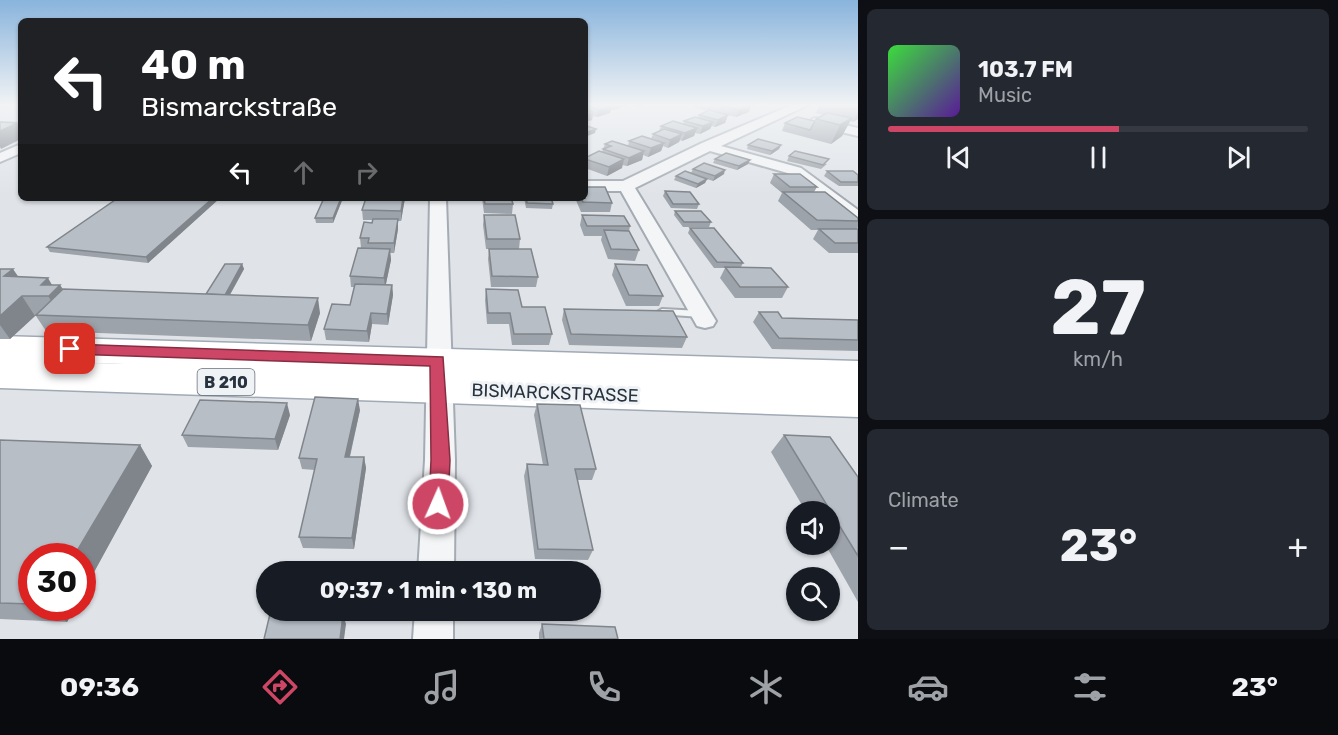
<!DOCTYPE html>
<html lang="en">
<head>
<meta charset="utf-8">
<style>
	:root { --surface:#171b24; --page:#242831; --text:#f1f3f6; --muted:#9ea1a6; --line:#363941; --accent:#cd4665 }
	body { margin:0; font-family:Rubik,sans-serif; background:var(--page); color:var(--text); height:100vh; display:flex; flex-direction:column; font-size:22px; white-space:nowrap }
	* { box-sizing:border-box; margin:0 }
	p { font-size:20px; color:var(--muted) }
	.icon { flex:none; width:33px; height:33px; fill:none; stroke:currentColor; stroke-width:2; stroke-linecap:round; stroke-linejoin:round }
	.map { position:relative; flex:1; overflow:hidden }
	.panel { display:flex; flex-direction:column; gap:9px; padding:9px; background:#0d0f14; width:480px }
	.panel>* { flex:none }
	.top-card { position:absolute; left:18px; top:18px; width:570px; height:183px; border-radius:9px; box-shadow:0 2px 4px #0004; background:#202124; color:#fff; overflow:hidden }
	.buttons { position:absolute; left:786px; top:501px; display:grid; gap:12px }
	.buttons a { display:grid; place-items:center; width:54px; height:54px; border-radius:50%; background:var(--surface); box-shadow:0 2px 4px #0004; font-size:30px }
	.speed { position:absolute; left:18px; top:543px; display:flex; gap:12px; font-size:30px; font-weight:700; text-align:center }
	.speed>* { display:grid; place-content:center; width:78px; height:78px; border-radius:50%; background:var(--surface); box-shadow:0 2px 4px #0004; line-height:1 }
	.speed .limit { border:9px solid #d22; background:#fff; color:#111 }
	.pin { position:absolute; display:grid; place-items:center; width:51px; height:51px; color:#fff; margin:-26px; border-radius:12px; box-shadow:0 3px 9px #0006 }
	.me { position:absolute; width:66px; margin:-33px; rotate:2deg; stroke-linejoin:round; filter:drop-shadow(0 0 4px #0008) }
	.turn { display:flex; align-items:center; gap:21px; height:126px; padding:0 24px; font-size:27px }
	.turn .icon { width:78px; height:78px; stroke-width:2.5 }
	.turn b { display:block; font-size:42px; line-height:51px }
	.lanes { display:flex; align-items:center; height:57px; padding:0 24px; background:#0003; justify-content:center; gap:30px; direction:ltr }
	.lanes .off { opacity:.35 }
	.big { font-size:45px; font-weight:700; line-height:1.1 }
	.panel .widget { flex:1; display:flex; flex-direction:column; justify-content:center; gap:9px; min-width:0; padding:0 21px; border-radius:9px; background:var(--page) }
	.panel .dial { align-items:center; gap:0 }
	.dial b { font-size:78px; line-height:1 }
	.song { display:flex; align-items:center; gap:18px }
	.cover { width:72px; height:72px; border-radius:9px; background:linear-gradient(135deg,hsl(120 70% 55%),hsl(270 70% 35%)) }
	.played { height:6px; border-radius:3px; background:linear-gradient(90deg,var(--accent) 55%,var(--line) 55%) }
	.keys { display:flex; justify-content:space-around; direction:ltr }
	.heat { display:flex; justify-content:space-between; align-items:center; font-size:33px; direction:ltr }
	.trip { position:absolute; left:256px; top:561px; width:345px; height:60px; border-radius:30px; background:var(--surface); box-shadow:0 2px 4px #0004; font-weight:700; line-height:60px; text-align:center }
	.tabs { display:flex; height:96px; justify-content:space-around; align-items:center; background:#090b0e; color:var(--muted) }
	.tabs .icon { width:42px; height:42px }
	.tabs .current { color:var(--accent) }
	.tabs b { font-size:27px; color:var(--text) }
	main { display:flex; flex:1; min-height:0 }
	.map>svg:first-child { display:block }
</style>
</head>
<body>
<main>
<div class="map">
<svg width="858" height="639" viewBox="0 0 858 639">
	<rect width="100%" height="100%" fill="#e0e4e9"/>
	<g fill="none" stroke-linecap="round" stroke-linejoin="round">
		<defs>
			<polygon id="lane" points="662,309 701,311 706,314 701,317 658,314 657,312"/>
			<g id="street">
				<polygon points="794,104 810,104 721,146 801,168 858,210 858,223 852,222 791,174 710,151 635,188 716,321 713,326 705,328 697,326 621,191 585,191 585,181 623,181 702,143"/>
				<polygon points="816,118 858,128 858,136 812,125 812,119"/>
				<polygon points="0,123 21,124 21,132 0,131"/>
				<polygon points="21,144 21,153 0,162 0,153"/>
				<polygon points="430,198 446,198 455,460 454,572 418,572 425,460"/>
				<polygon points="415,610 453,610 453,639 413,639"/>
			</g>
			<polygon id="primary" points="0,336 858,361 858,417 0,388 0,360 124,364 0,360"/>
		</defs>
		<use href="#lane" stroke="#a5abb3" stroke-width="4"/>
		<use href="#street" stroke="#a5abb3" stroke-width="4"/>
		<use href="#primary" stroke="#a0aab5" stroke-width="3"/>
		<use href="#lane" fill="#f3f5f7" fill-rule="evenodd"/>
		<use href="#street" fill="#f3f5f7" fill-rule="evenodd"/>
		<use href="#primary" fill="#fff" fill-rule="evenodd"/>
	</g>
	<g fill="#9da3aa">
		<polygon points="585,104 625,104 625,106 613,110 611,110 610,113 597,117 593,116 592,120 585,122"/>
		<polygon points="628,104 647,104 639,107"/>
		<polygon points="694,104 750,104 749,112 736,117 728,115 725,123 715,127 712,126 710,129 700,134 695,133 694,136 682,141 680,140 679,142 668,148 663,146 661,151 648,157 643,155 642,160 627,166 622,165 622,168 607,176 585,168 585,158 602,152 605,144 628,146 629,141 651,139 653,134 659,131 661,126 683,124 684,121 698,117 699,115 708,111 693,107"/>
		<polygon points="820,104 858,104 858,119 853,122 850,121 842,136 831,144 782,131 785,123 815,121 816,119 823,115 816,113"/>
		<polygon points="748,145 781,145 779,149 770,155 747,149"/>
		<polygon points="789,156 827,164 821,169 787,161"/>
		<polygon points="715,159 748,164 737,170 713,163"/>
		<polygon points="693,169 724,174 713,181 704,178 707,179 705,183 696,188 674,180 676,176 691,173"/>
		<polygon points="827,171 858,175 858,186 839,186 824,176"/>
		<polygon points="774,174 817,187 814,192 858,218 858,227 857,229 858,229 858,253 829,253 813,239 818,230 811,230 778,201 782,193 770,183"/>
		<polygon points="665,191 699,204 697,209 671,208 663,196"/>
		<polygon points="220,198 148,263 50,252 47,247"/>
		<polygon points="324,198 343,198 333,223 316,223 315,218"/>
		<polygon points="405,198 401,221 398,221 398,229 394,253 390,253 391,260 386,284 392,285 393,295 388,325 372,324 369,342 326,340 324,329 350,305 354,287 351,287 350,276 369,249 369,248 361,248 360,238 372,223 373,220 363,220 362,210"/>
		<polygon points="482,198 511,198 513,204 512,214 484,213"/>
		<polygon points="524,198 551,198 553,204 552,209 526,208"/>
		<polygon points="575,198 585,198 612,203 610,212 581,212"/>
		<polygon points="675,211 711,222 709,227 683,227 674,215"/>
		<polygon points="484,215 520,239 519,249 538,277 536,287 491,287 488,259 489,249 486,249 483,225"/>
		<polygon points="582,215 630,226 629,231 639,250 635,261 608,259 601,240 602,236 584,236 580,225"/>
		<polygon points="690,228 743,263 741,267 788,287 782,298 735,298 720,278 725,268 714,268 688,233"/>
		<polygon points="242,264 244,269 230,295 320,313 311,341 46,331 36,316 35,316 10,339 0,339 0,269 18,277 53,285 60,285 63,289 206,294"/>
		<polygon points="615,264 663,296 659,306 626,306 612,275"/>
		<polygon points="486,289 522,307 552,334 549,345 512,345 509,324 487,324 485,300"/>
		<polygon points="564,309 687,337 682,348 569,345 562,320"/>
		<polygon points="759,312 782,318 858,320 858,351 772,349 753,322"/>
		<polygon points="537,404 596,469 592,480 577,480 593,550 588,560 535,559 524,476 527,464 543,465 534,415"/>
		<polygon points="360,410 350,457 364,457 366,468 354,549 303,548 299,537 315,470 302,469 299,458"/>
		<polygon points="290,415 278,450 188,447 182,435"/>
		<polygon points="784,435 858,477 858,602 825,544 830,544 830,512 806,512 771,452"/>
		<polygon points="0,440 140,445 152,466 82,594 82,556 32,556 32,608 75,608 67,622 0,619"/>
		<polygon points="542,624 618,639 539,639 539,633"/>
	</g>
	<g fill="#80858b">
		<polygon points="614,104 625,104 625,106 613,110"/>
		<polygon points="752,105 749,112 736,117 739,110"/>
		<polygon points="612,106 610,113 597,117 599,110"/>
		<polygon points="593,112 592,120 585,122 585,115"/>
		<polygon points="858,113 858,119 853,122"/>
		<polygon points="728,115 725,123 715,127 718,120"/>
		<polygon points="852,118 842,136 831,144 840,125"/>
		<polygon points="713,122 710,129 700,134 703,126"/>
		<polygon points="17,123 21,131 21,139 1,149 0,147 0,131"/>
		<polygon points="697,128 694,136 682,141 685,133"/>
		<polygon points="596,129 595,133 585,137 585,133"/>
		<polygon points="682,134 679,142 668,148 670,140"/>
		<polygon points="664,143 661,151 648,157 651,148"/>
		<polygon points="781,145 779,149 770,155 772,151"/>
		<polygon points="644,151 642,160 627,166 629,158"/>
		<polygon points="624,159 622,168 607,176 609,167"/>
		<polygon points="750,160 748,164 737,170 739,166"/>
		<polygon points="725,170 724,174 713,181 715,176"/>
		<polygon points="707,179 705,183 696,188 698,184"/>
		<polygon points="213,198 220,198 148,263 146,257"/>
		<polygon points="341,198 343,198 333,223 333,218"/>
		<polygon points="403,198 405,198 401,221 401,211"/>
		<polygon points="398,219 398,229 394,253 394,243"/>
		<polygon points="390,249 391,260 385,288 384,278"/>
		<polygon points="242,264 244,269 224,305 222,299"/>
		<polygon points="13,269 26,288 4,276"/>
		<polygon points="48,278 55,290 60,285 72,305 61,316 41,285"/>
		<polygon points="392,285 393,295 388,325 387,314"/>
		<polygon points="22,296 35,316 10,339 0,325 0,316"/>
		<polygon points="318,298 320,313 311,341 308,325"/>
		<polygon points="371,313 372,324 369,342 367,331"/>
		<polygon points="358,399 360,410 347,468 345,457"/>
		<polygon points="287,403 290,415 278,450 275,439"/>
		<polygon points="140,445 152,466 82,594 82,556 74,556"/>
		<polygon points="364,457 366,468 354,549 352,538"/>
		<polygon points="49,608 75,608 67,622"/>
		<polygon points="343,615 346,624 344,639 340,639"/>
	</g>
	<g fill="#b7bec6" stroke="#80858b" stroke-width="1.5">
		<polygon points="585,104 607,104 612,106 599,110 585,105"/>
		<polygon points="715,104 750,104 752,105 739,110"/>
		<polygon points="585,110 593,112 585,115"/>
		<polygon points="709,110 728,115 718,120 699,115"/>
		<polygon points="827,113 852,118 840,125 816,119"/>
		<polygon points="695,117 713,122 703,126 684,121"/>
		<polygon points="797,117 815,121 810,130 785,123"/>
		<polygon points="673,121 697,128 685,133 661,126"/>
		<polygon points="0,122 17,123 0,131"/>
		<polygon points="587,126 596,129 585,133 585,127"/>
		<polygon points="664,129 682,134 670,140 653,134"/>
		<polygon points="642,136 664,143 651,148 629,141"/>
		<polygon points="758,139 781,145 772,151 748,145"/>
		<polygon points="612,141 644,151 629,158 603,149 611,146 605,144"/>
		<polygon points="599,151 624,159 609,167 585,159 585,158"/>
		<polygon points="795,151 829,159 823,165 789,156"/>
		<polygon points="726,153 750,160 739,166 715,159"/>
		<polygon points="704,163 725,170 715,176 693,169"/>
		<polygon points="685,171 707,179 698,184 676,176"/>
		<polygon points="827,171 853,171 858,175 858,182 841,182"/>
		<polygon points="774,174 800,174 817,187 790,187"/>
		<polygon points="585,187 605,187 612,203 583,202 581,198 585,198"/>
		<polygon points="665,191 690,192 699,204 673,204"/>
		<polygon points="783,192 825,192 858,218 858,221 817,220"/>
		<polygon points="118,198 213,198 146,257 47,247"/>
		<polygon points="324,198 341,198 333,218 315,218"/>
		<polygon points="366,198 403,198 401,211 362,210"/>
		<polygon points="484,198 511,198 513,204 485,204"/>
		<polygon points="526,198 551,198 553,204 527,203"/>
		<polygon points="675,211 701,211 711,222 684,222"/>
		<polygon points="484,215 515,215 520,239 487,239"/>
		<polygon points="582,215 624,216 630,226 587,226"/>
		<polygon points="373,219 398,219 394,243 368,243 369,238 360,238 364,222 372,223"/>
		<polygon points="690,228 714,228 743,263 717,262"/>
		<polygon points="819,229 858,229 858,243 835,243"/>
		<polygon points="604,230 629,231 639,250 611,249"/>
		<polygon points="358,248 390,249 384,278 350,276"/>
		<polygon points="489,249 531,249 538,277 492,276"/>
		<polygon points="225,264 242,264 225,295 206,294"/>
		<polygon points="615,264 647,265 663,296 629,295"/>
		<polygon points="725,267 771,268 788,287 740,287"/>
		<polygon points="0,269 13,269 4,276 48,278 41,285 60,285 49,296 22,296 0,316"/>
		<polygon points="355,284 392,285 387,314 371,313 367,331 324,329 332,304 350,305"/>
		<polygon points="63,289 318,298 308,325 36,315"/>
		<polygon points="486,289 518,290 522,307 545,307 552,334 514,334 510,313 488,313"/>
		<polygon points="564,309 673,311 687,337 571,334"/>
		<polygon points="759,312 778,312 782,318 858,320 858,340 779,338"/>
		<polygon points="315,397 358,399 345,457 364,457 352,538 299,537 317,459 299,458"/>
		<polygon points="200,400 287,403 275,439 182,435"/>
		<polygon points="537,404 580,405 596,469 575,469 593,550 538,549 527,464 548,465"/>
		<polygon points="784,435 830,437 858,477 858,556"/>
		<polygon points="0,440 140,445 74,556 32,556 32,604 0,603"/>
		<polygon points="270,614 343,615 340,639 264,639"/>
		<polygon points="542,624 615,627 618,639 544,639"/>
	</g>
	<linearGradient id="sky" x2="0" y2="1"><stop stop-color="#89b4dc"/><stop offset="0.54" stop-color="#f1f3f5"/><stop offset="1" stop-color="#f1f3f5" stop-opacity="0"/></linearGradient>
	<rect width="858" height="194" fill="url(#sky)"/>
	<polygon fill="#cd4665" stroke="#852e42" stroke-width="1.5" points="70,344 443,357 450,460 448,504 445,511 438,514 431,511 429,504 431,460 430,366 70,354 63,349"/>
	<g text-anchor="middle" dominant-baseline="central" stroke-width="6" stroke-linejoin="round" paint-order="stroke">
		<rect fill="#f0f3f6" stroke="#656d77" stroke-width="1.5" x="197.5" y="369" width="57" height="26" rx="4.5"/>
		<g font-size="16" font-weight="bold" fill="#293340">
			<text x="226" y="382">B 210</text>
		</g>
		<g font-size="18" fill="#293340" stroke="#f0f3f6">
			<text transform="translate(555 393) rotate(2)">BISMARCKSTRASSE</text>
		</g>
	</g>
</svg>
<div class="buttons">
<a><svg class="icon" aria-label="sound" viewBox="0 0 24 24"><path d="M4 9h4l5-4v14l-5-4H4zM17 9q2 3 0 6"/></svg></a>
<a><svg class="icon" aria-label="search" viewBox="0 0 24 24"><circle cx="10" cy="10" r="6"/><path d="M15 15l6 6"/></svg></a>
</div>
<div class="speed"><div class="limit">30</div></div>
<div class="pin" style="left:70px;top:349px;background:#d93025"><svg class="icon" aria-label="arrive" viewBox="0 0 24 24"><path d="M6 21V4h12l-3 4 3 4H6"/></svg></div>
<svg class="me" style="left:438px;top:504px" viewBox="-20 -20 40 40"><circle r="17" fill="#cd4665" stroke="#fff" stroke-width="3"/><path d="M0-11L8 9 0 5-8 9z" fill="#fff"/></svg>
<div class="trip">09:37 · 1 min · 130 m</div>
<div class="top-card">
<div class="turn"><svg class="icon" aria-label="left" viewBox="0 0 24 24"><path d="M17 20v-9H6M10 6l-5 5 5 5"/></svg><div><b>40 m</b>Bismarckstraße</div></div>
<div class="lanes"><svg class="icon" aria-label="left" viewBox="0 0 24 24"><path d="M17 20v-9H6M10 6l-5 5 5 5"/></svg><svg class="icon off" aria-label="ahead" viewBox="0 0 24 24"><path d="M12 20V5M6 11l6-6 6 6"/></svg><svg class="icon off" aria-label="right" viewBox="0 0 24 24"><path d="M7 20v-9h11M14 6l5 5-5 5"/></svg></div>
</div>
</div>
<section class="panel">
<div class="widget">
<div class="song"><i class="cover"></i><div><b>103.7 FM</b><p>Music</p></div></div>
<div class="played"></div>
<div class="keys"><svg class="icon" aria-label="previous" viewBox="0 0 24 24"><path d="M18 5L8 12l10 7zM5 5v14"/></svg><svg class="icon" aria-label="pause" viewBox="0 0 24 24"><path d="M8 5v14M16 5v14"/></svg><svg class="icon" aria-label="next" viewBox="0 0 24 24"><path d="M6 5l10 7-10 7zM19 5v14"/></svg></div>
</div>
<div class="widget dial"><b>27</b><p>km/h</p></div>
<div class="widget"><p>Climate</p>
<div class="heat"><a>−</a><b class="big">23°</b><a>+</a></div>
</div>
</section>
</main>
<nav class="tabs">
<b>09:36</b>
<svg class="icon current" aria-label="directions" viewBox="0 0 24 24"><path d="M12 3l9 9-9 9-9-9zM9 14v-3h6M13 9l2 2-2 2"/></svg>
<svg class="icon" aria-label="music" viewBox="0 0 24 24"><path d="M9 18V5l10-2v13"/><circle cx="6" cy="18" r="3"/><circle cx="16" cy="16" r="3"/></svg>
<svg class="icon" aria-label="phone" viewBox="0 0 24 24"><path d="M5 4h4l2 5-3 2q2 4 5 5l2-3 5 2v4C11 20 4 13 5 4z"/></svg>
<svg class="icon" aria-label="climate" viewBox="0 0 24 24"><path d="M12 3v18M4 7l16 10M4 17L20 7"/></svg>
<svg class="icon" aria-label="car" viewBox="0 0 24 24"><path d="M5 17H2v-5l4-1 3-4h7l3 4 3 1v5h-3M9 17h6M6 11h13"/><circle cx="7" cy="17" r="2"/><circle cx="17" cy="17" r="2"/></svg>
<svg class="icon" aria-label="filters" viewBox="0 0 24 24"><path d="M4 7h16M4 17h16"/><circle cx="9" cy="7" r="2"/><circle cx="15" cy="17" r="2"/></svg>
<b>23°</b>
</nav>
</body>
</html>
